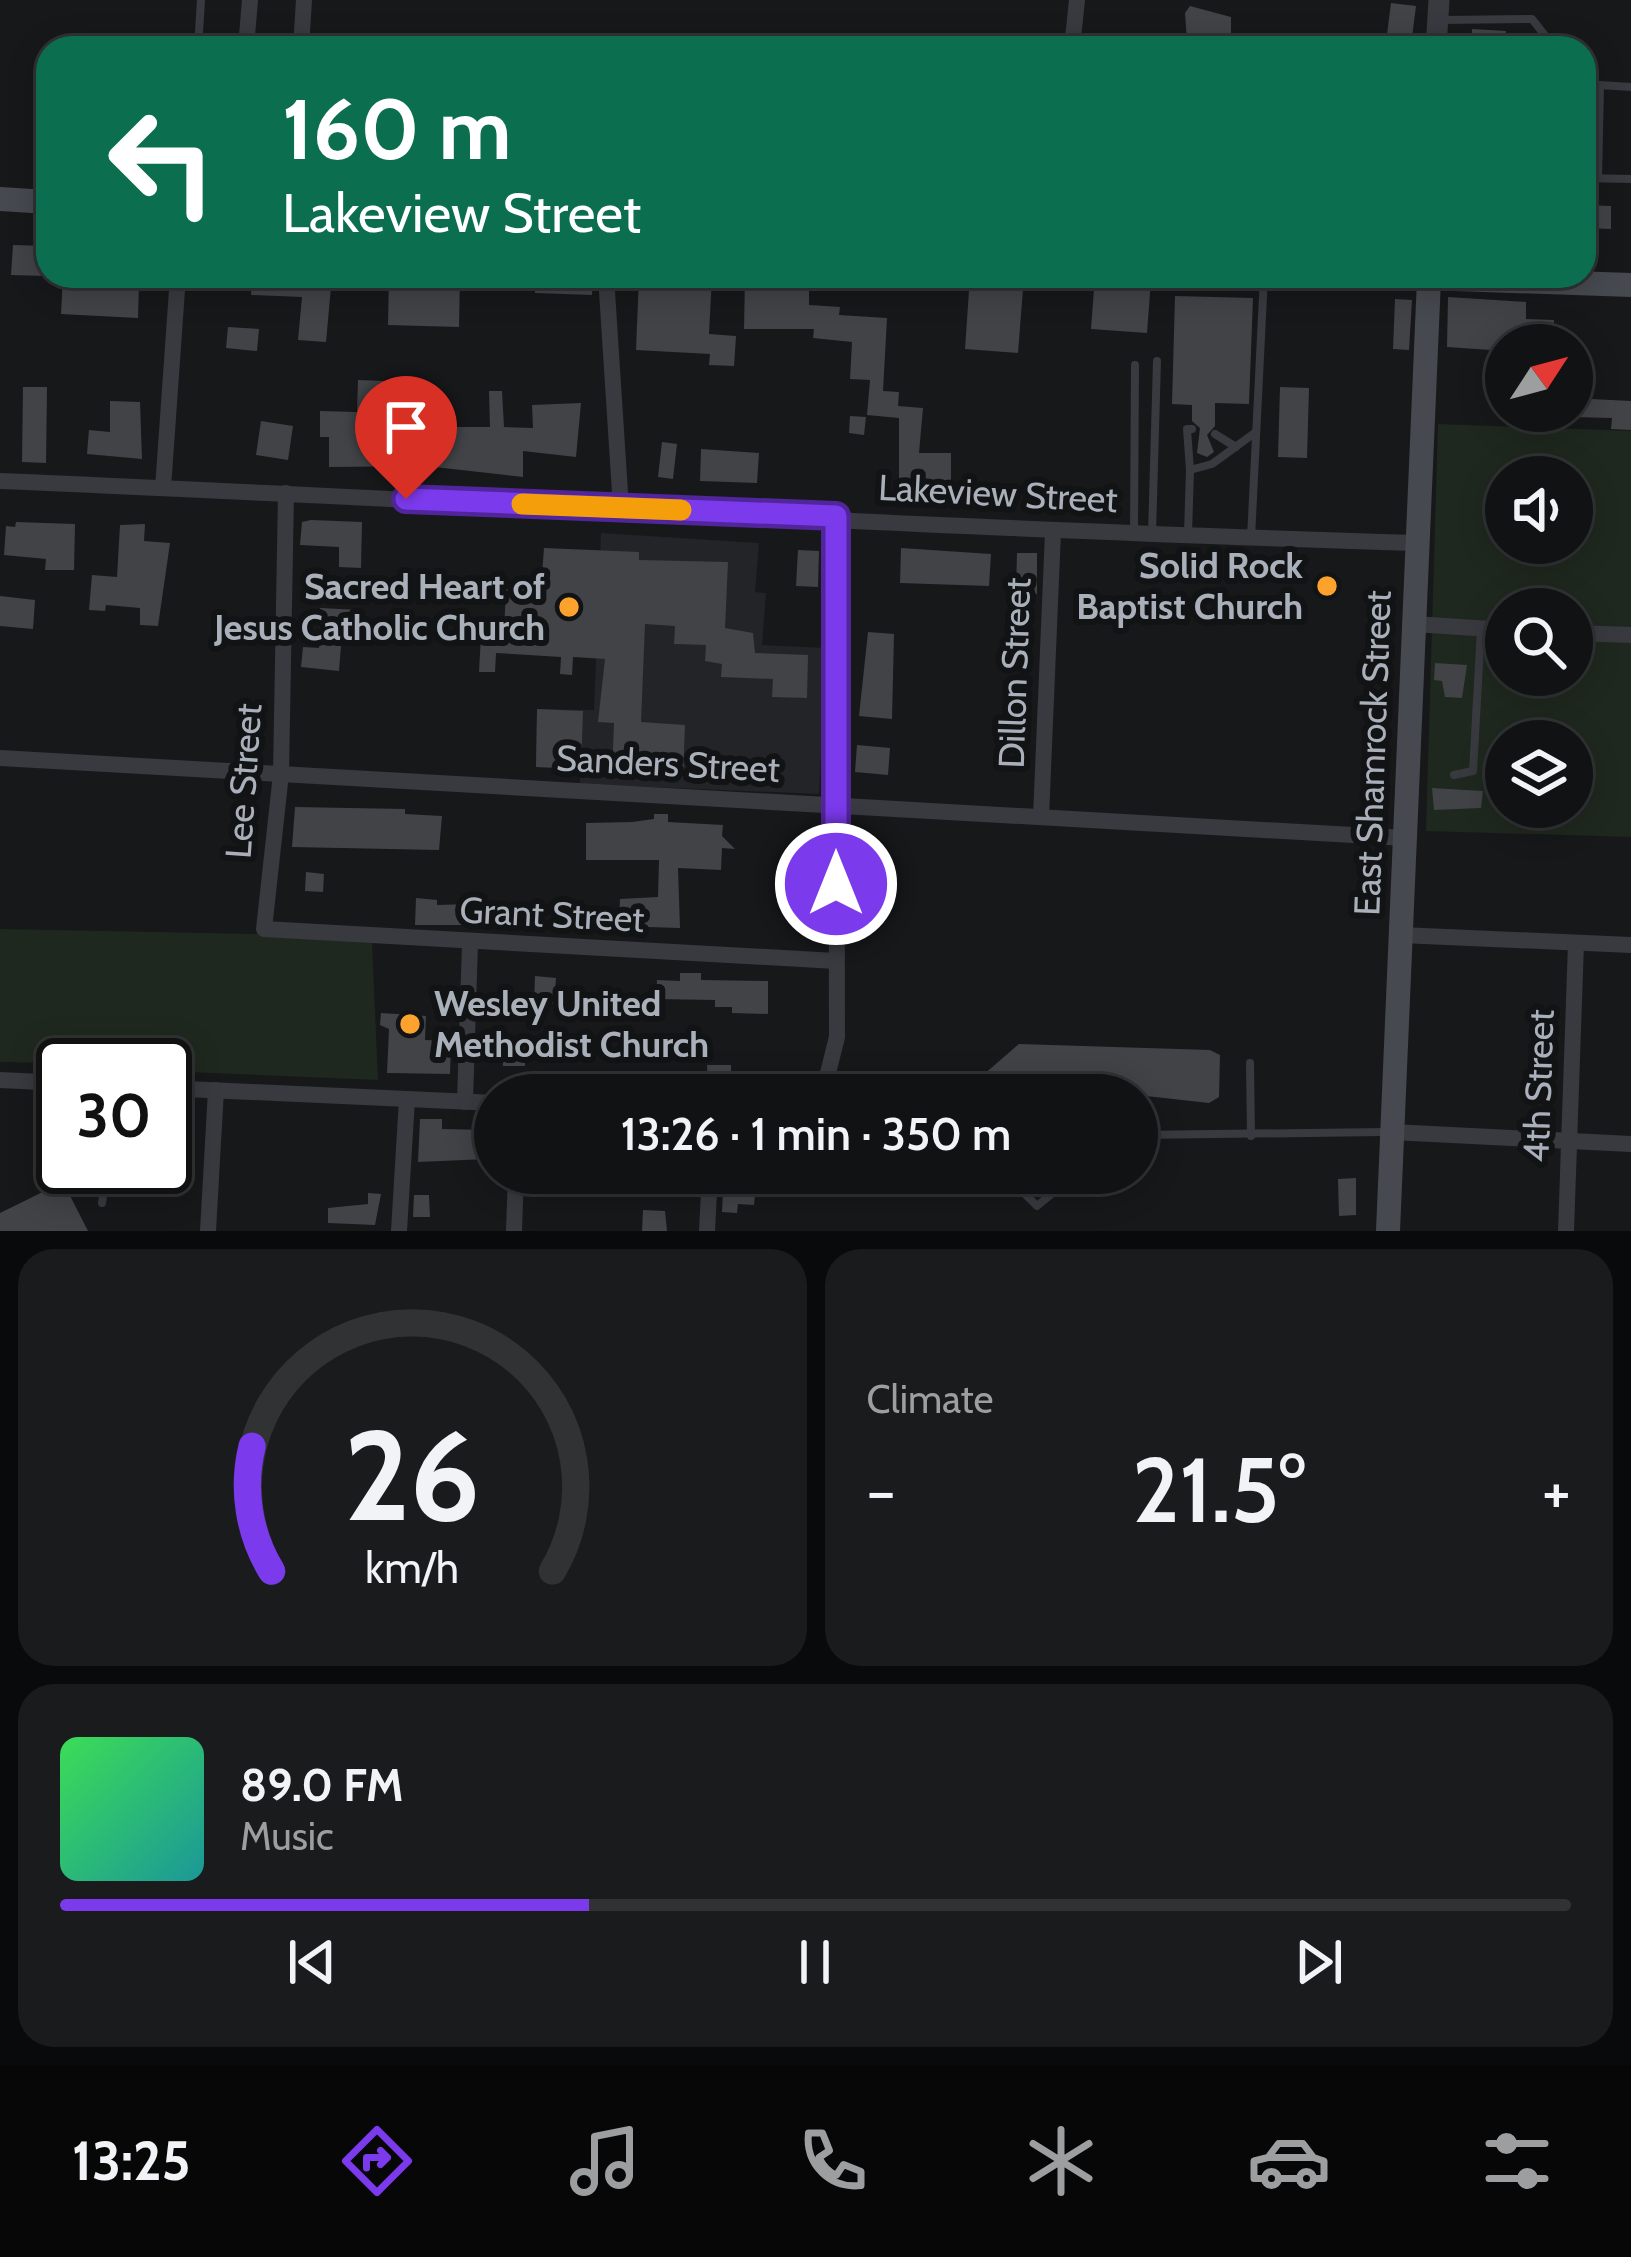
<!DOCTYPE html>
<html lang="en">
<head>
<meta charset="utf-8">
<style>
	:root { --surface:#111214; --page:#1a1b1d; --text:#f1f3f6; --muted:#9c9ea0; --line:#303234; --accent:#7c3aed }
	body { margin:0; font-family:Cabin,sans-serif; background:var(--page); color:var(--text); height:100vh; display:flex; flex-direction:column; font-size:45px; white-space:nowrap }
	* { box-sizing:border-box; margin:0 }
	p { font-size:39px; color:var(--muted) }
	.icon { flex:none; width:66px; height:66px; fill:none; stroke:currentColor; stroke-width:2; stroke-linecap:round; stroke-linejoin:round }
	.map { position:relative; height:1231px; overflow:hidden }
	.details { display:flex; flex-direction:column; gap:18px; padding:18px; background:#090a0b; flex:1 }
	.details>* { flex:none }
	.hud { position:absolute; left:36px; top:36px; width:1560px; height:252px; border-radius:36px; box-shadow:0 6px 30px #0003,0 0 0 3px var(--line); background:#0b6e4f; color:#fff; overflow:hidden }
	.needle { width:78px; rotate:54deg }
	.tools { position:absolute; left:1485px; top:324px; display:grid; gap:24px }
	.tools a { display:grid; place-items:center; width:108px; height:108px; border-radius:50%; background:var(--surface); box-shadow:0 6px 30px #0003,0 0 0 3px var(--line); font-size:60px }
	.speed { position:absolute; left:36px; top:1038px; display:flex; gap:24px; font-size:60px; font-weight:700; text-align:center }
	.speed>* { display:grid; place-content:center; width:156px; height:156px; border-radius:50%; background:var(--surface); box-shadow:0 6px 30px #0003,0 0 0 3px var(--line); line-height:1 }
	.speed .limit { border:6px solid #111; border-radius:18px; background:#fff; color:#111 }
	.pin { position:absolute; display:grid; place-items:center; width:102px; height:102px; color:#fff; margin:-123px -51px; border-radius:50% 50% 50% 0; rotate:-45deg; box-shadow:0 0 12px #0007 }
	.pin .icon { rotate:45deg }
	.me { position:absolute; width:132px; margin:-66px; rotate:0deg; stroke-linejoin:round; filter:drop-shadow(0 0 9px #0008) }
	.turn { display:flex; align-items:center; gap:42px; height:252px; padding:0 48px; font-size:54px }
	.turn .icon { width:156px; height:156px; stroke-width:2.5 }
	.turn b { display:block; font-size:84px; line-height:102px }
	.big { font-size:90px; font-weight:600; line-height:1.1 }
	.details .tile { flex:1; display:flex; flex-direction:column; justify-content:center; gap:18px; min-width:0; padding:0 42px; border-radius:36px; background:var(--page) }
	.details .dial { align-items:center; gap:0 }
	.dial svg { height:312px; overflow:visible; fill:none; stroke:var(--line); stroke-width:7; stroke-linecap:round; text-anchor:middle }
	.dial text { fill:var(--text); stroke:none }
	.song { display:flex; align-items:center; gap:36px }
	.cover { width:144px; height:144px; border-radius:18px; background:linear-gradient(135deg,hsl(130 70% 55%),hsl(180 70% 35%)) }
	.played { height:12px; border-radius:6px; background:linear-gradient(90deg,var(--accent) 35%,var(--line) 35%) }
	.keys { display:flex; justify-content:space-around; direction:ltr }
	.heat { display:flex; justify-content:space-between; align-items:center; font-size:66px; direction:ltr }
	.details .tiles { flex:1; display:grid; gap:18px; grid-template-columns:1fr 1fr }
	.tile:last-child { grid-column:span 2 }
	.trip { position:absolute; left:474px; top:1074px; width:684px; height:120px; border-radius:60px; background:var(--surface); box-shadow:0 6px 30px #0003,0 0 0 3px var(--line); font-weight:600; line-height:120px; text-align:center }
	.dock { display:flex; height:192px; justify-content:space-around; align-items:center; background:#070708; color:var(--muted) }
	.dock .icon { width:84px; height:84px }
	.dock .selected { color:var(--accent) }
	.dock b { font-size:54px; color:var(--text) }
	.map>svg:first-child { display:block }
</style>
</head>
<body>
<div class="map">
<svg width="1631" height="1231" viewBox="0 0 1631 1231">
	<rect width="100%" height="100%" fill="#17181a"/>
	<polygon fill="#232427" points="601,533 759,543 755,592 766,593 762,645 826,648 819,794 580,784 580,769 536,767 537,709 594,710"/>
	<g fill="#1f281f" fill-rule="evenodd">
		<path d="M1438,424L1631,431V837L1426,831ZM1506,477H1572V543H1506ZM1506,609H1572V675H1506ZM1506,741H1572V807H1506Z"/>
		<polygon points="0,929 262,934 372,943 378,1080 165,1071 165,1065 0,1062"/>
	</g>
	<g fill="#414347">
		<polygon points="1391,3 1416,6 1411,45 1386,42"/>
		<polygon points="1190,6 1231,17 1231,48 1187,41 1185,13"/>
		<polygon points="1472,29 1506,31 1505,48 1471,48"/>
		<polygon points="1092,33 1159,35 1159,48 1091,48"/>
		<polygon points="1584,205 1611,206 1611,229 1584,228"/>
		<polygon points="13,245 47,246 45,276 11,275"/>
		<polygon points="63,276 112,276 112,283 139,284 138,318 61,314"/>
		<polygon points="252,276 332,276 326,342 298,340 302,297 251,295"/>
		<polygon points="389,276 460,276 459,327 388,325"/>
		<polygon points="535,276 593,276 592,295 535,293"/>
		<polygon points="639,276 712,276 709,334 736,336 734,366 709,365 710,354 636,350"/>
		<polygon points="745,276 809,276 809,305 840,307 839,315 887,318 883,391 899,392 898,406 923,408 919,453 951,453 951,492 899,494 899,418 867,415 870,380 850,379 852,342 813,338 814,329 744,329"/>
		<polygon points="970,276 1024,276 1018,353 965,349"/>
		<polygon points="1095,276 1151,280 1147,333 1091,329"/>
		<polygon points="1175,296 1253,298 1249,404 1215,403 1215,426 1207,435 1214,452 1207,457 1197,453 1200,428 1192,421 1192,405 1172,404"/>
		<polygon points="1448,297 1526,302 1526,319 1554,320 1553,343 1525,342 1506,345 1506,351 1447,347"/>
		<polygon points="1395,299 1412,300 1409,350 1393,349"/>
		<polygon points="228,327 259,329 257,351 226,348"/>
		<polygon points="358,380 384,381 384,423 415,427 490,427 489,391 502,391 504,427 533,428 532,405 581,403 576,457 523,451 523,477 426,466 329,467 329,437 320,437 320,411 357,412"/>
		<polygon points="23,387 47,387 46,463 22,462"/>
		<polygon points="1280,387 1309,388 1307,458 1278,457"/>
		<polygon points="1572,398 1631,401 1631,430 1611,429 1612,418 1572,417"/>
		<polygon points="110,401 140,402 142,459 87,454 89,430 110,432"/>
		<polygon points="850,416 866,417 864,435 849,433"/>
		<polygon points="261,421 293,426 288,460 256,455"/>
		<polygon points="662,442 677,444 673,479 658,477"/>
		<polygon points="701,449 759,453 757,483 700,481"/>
		<polygon points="311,520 362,522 361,568 339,567 339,547 300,545 302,522"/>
		<polygon points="16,522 75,524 74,570 45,570 46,559 4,555 6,526 15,527"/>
		<polygon points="145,524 144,541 170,543 158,626 140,625 140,608 106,605 105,611 89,610 92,575 117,577 120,525"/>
		<polygon points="544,548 639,552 639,560 728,562 725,628 753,633 755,653 808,655 807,698 772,697 773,679 721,677 722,664 705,661 706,645 674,644 675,626 645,624 641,722 685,725 683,778 612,775 614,723 598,722 605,659 573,657 572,675 560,674 561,657 496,653 495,672 479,672 481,635 504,633 506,587 541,588"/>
		<polygon points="901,548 991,554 989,586 900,583"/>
		<polygon points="798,550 819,551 818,587 796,586"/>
		<polygon points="1017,553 1037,553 1037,594 1016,594"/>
		<polygon points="353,582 374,582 374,598 352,598"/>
		<polygon points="0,596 35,600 33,629 0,626"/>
		<polygon points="320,608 359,610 359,634 342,633 339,671 301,667 303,647 319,648"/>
		<polygon points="868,632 894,634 892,719 859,716"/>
		<polygon points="1435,663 1467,665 1462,698 1445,697 1442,681 1434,680"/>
		<polygon points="537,709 583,711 581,769 536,767"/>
		<polygon points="857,745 890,748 888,775 855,772"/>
		<polygon points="1432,788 1483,791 1481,808 1434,810"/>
		<polygon points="295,807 405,809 405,814 442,816 439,850 292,847"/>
		<polygon points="654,814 668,814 668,822 723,825 722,836 735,849 722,848 721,870 678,868 680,928 648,927 647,933 631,932 632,926 619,925 620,899 658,897 659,860 586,860 586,823 632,822 654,819"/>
		<polygon points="306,872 324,874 323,892 305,891"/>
		<polygon points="416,898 437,900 437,905 471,904 472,925 415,925"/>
		<polygon points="680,973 701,973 701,980 768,981 768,1014 732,1013 732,1007 715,1007 715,1000 656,999 657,980 680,981"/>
		<polygon points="535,976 556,978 554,1004 534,1003"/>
		<polygon points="381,1013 426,1016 425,1040 451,1041 450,1074 387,1073 389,1029 380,1025"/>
		<rect x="503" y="1042" width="22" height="24"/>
		<polygon points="1019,1044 1210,1050 1220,1055 1219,1097 1209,1103 1137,1095 960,1095"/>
		<polygon points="707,1065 731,1065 731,1081 708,1082"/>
		<polygon points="420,1119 442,1119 442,1129 488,1130 494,1151 487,1159 418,1162"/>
		<polygon points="556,1173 605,1173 604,1197 555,1193"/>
		<polygon points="1356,1178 1356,1215 1339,1216 1338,1179"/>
		<polygon points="63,1182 88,1231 0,1231 0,1213"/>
		<polygon points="723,1190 755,1193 754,1205 738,1204 737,1213 722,1212"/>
		<polygon points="368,1193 381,1194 375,1225 328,1223 328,1208 368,1204"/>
		<polygon points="414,1195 429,1195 430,1217 413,1217"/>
		<polygon points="643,1210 665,1211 667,1231 642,1231"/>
	</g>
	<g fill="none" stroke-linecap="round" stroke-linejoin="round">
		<g stroke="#383a3f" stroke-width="8">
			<polyline points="1442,20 1532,19 1547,38 1547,48"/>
			<polyline points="198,48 201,0"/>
			<polyline points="1584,84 1631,87"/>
			<polyline points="1584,178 1631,179"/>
			<polyline points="1598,178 1600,85"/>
			<polyline points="1215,434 1236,447"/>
			<polyline points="1190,470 1187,429 1192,429"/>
			<polyline points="1134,533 1135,365"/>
			<polyline points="1152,534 1157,361"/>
			<polyline points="1188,534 1190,470 1212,464 1256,432"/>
			<polyline points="1251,538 1264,276"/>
			<polyline points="1454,775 1473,771 1481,629"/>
			<polyline points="1250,1063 1251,1136"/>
			<polyline points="1137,1135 1385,1132"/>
			<polyline points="1004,1173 1037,1206 1077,1173"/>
			<polyline points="102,1203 107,1167"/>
		</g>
		<g stroke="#383a3f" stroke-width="16">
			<polyline points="246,48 250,0"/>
			<polyline points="301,48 304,0"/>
			<polyline points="1072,48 1077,0"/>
			<polyline points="606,276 621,508"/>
			<path d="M0,481C472,501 945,529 1417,543"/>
			<polyline points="163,488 178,276"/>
			<polyline points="286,493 281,774 264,929 836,961"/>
			<polyline points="1414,624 1506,630"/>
			<polyline points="1572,633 1631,635"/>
			<polyline points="0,758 1405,838"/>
			<polyline points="1041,817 1053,532"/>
			<polyline points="1401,935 1631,945"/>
			<polyline points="0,1080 63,1083"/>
			<polyline points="165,1088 495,1103"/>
			<polyline points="808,1095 827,1077 837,1037 836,516"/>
			<polyline points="465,1102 470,943"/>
			<polyline points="1392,1132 1631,1144"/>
			<polyline points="208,1231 216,1090"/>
			<polyline points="399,1231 407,1099"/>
			<polyline points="514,1231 516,1173"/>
			<polyline points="707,1231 710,1173"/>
			<polyline points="1566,1231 1576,943"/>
		</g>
		<polyline stroke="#383a3f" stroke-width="21" points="1436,48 1439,0"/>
		<g stroke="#46494f" stroke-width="24">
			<polyline points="0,199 48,202"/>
			<polyline points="1370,276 1631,285"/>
			<polyline points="1388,1231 1429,279"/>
		</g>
	</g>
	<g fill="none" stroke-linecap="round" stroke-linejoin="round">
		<defs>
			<polyline id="route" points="406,499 836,516 836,884"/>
		</defs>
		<use href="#route" stroke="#51269a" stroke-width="30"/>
		<use href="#route" stroke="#7c3aed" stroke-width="21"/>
		<polyline stroke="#f59e0b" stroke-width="21" points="522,504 681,510"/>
	</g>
	<g fill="#fca22d" stroke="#121315" stroke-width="4.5">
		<circle cx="1327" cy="586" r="12"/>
		<circle cx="569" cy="607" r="12"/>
		<circle cx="410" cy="1024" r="12"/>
	</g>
	<g text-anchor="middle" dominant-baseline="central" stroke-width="12" stroke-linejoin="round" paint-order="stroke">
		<g font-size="36" fill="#a9b0ba" stroke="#121315">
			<text transform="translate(998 493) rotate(3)">Lakeview Street</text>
			<text transform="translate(1014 673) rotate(-88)">Dillon Street</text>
			<text transform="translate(1372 753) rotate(-88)">East Shamrock Street</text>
			<text transform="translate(668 763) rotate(3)">Sanders Street</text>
			<text transform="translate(243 781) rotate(-86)">Lee Street</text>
			<text transform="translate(552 914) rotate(3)">Grant Street</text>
			<text transform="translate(1538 1086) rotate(-88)">4th Street</text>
		</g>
		<g font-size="36" font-weight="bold" fill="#a9b0ba" stroke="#121315" text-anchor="end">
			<text x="1303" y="565">Solid Rock<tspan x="1303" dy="41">Baptist Church</tspan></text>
			<text x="545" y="586">Sacred Heart of<tspan x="545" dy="41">Jesus Catholic Church</tspan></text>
			<text x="434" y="1003" text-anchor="start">Wesley United<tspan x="434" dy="41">Methodist Church</tspan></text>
		</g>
	</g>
</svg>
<div class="tools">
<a><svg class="needle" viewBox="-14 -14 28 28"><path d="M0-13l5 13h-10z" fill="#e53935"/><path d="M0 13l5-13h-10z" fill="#9c9ea0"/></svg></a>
<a><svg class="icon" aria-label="sound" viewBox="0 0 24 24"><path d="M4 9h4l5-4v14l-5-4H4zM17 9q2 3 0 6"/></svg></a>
<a><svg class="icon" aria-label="search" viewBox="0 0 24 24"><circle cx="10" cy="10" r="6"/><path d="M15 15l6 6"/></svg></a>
<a><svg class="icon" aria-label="layers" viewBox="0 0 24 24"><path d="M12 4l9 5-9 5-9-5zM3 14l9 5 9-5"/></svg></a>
</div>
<div class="speed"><div class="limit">30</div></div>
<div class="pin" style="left:406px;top:499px;background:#d93025"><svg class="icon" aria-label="arrive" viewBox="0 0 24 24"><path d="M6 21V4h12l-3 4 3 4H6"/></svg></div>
<svg class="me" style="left:836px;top:884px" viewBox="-20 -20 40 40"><circle r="17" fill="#7c3aed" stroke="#fff" stroke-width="3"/><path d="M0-11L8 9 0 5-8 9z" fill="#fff"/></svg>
<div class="trip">13:26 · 1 min · 350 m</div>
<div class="hud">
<div class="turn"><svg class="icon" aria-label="left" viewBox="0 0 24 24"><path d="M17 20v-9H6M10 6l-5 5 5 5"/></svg><div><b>160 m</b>Lakeview Street</div></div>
</div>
</div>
<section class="details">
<div class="tiles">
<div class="tile dial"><svg viewBox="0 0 100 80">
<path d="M14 69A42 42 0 1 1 86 69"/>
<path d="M14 69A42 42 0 0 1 9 37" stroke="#7c3aed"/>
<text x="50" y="56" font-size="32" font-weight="700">26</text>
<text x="50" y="72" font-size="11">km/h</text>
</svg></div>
<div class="tile"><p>Climate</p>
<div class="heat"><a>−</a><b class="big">21.5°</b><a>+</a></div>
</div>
<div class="tile">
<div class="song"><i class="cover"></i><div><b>89.0 FM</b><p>Music</p></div></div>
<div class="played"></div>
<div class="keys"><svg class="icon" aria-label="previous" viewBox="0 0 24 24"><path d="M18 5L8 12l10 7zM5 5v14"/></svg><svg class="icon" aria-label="pause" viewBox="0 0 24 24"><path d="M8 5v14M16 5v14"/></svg><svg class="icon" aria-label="next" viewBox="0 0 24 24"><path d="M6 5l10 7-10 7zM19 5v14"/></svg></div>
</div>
</div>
</section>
<nav class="dock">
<b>13:25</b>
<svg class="icon selected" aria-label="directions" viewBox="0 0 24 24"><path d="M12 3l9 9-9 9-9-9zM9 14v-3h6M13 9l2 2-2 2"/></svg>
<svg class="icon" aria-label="music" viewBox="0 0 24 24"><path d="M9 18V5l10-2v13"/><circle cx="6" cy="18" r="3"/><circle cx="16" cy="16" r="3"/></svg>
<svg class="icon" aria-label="phone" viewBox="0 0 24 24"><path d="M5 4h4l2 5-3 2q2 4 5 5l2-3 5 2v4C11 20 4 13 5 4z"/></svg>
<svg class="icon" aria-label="climate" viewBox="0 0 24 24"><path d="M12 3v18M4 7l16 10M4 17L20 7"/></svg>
<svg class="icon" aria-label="car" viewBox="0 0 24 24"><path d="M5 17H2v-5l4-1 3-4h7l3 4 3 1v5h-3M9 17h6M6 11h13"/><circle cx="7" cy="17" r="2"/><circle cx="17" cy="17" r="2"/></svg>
<svg class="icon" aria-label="filters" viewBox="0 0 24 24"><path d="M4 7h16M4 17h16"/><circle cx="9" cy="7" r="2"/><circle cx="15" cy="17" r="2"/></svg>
</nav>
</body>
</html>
